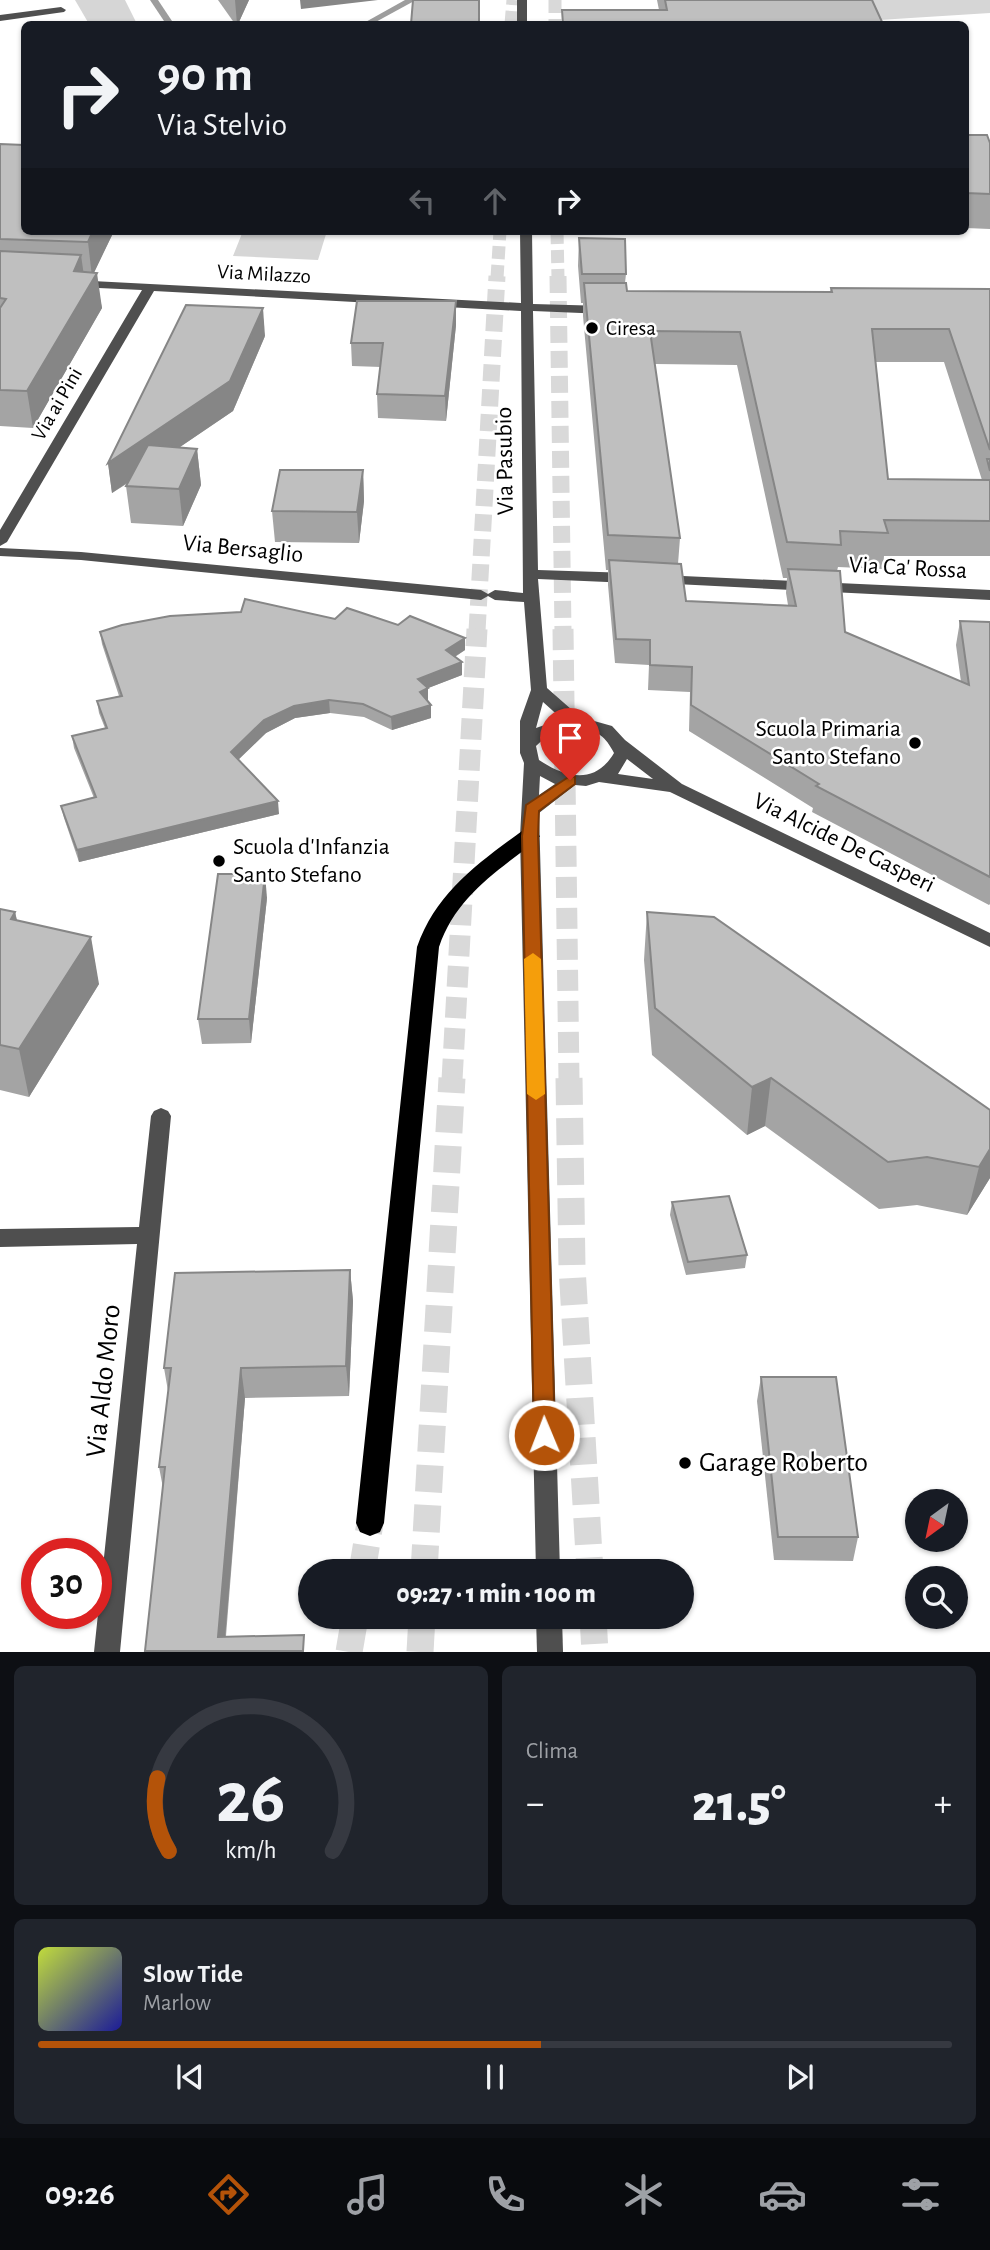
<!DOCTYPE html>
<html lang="it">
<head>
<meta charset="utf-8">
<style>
	:root { --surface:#171b24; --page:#20242c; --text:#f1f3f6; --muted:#9ea1a6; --line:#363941; --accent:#b45309 }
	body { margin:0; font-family:"Alegreya Sans",sans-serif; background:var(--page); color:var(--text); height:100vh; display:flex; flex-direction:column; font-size:26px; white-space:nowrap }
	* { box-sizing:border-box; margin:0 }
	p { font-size:23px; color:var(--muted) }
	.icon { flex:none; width:38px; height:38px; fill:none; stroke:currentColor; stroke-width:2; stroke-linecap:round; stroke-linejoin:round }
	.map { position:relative; height:1652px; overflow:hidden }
	.drawer { display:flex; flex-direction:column; gap:14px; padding:14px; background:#0d0f14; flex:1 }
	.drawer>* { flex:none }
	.top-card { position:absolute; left:21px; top:21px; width:948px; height:214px; border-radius:10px; box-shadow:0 2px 5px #0004; background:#171b24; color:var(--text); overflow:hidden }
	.needle { width:46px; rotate:213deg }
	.tools { position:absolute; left:905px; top:1489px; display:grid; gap:14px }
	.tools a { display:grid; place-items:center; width:63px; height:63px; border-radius:50%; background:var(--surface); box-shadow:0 2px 5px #0004; font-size:35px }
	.speed { position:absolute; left:21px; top:1538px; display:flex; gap:14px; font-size:35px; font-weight:700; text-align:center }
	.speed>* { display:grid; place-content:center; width:91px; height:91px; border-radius:50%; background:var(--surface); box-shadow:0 2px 5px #0004; line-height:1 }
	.speed .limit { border:10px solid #d22; background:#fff; color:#111 }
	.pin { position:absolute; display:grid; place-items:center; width:60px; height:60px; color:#fff; margin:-72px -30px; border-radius:50% 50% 50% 0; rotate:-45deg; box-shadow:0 0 7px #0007 }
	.pin .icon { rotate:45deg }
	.me { position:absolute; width:77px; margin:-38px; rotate:359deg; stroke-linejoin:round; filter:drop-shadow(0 0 5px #0008) }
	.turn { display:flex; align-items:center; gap:24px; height:147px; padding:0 21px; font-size:32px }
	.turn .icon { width:91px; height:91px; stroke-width:2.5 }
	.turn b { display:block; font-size:49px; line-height:60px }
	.lanes { display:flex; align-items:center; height:66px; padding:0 21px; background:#0003; justify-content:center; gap:35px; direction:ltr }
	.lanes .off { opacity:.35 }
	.big { font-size:52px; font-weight:800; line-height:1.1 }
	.drawer .tile { flex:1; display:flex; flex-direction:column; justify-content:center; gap:10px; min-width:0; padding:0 24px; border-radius:10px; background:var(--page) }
	.drawer .dial { align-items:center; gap:0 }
	.dial svg { height:182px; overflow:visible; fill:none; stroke:var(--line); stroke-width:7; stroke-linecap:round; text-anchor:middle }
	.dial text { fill:var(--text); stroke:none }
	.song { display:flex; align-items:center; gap:21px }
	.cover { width:84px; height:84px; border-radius:10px; background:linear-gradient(135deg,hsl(70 70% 55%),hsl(240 70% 35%)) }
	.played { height:7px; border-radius:4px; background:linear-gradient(90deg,var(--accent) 55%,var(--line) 55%) }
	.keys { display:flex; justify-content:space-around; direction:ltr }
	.heat { display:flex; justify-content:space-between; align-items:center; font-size:38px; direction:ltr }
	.drawer .tiles { flex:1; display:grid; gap:14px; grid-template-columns:1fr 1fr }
	.tile:last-child { grid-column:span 2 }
	.trip { position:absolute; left:298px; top:1559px; width:396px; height:70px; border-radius:35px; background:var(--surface); box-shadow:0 2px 5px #0004; font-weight:800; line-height:70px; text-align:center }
	.tabs { display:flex; height:112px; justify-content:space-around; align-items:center; background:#090b0e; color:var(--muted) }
	.tabs .icon { width:49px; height:49px }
	.tabs .current { color:var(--accent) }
	.tabs b { font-size:32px; color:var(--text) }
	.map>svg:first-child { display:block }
</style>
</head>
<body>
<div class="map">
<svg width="990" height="1652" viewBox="0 0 990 1652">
	<rect width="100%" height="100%" fill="#fff"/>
	<g fill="#d6d6d6">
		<polygon points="75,0 125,0 137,24 89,24"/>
		<polygon points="844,0 990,0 990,13 863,21"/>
		<polygon points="243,231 327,231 318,260 233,256"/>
	</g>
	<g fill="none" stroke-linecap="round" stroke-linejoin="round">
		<g fill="#9d9d9d" fill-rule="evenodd">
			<polygon points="150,0 158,0 174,24 166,24"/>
			<polygon points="405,0 416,0 372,24 362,24"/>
		</g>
		<g stroke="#d9d9d9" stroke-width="13" stroke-dasharray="13 6" stroke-linecap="butt">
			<polyline points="555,0 555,24"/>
			<polyline points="511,24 513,0"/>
			<polyline points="557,231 558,278"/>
			<polyline points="497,278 500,231"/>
		</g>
		<g stroke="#d9d9d9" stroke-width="17" stroke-dasharray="17 8" stroke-linecap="butt">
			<polyline points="558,276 563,631"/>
			<polyline points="477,631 497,276"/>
		</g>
		<g stroke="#d9d9d9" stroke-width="21" stroke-dasharray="21 10" stroke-linecap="butt">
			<polyline points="563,629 569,1080"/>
			<polyline points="452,1080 477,629"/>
		</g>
		<g stroke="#d9d9d9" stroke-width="27" stroke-dasharray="27 13" stroke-linecap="butt">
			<polyline points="569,1078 572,1267 590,1572"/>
			<polyline points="362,1572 370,1523"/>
			<polyline points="424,1572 452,1078"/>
			<polyline points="593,1617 595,1652"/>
			<polyline points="349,1652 355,1617"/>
			<polyline points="420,1652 422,1617"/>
		</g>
		<g fill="#4f4f4f" fill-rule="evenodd">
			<rect x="517" y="0" width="10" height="24"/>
			<polygon points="61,7 66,10 64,12 0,21 0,15"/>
			<path d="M520,231H532L533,304L605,306L611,310L605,314L533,311L538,570L630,573L638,578L630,583L538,579L547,688L580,717L612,726L625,740L682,784L990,933V947L670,792L599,782L586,786L575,785L539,813L560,1572H536L520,836L524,763L520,753V721L531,690L524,602L495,600L488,596L481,600L81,560L0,556V548L81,552L481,590L488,594L495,590L523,593L521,311L154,291L7,542L0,546V530L142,290L77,287L73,286V280L521,303ZM543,702L562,719L536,728ZM580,727C597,730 606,737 614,753C595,785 566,778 539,760L536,746C549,733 561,728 580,727ZM627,759L653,779L618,774ZM540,776L555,784L539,795Z"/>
			<polygon points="661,575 990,590 990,600 656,583 653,580 656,577"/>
			<polygon points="161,1108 168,1111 171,1116 120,1652 94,1652 137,1244 0,1247 0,1229 139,1227 151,1116 154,1111"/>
			<polygon points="536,1617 562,1617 563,1652 537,1652"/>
		</g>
		<path fill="#000" fill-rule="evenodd" d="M529,829L540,836L536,841C496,872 456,897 439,947L384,1523L380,1532L370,1536L360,1532L356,1523L417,947C436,893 477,864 522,831Z"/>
	</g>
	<g fill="#a4a4a4" fill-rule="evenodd">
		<polygon points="218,0 249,0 238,24 235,24"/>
		<polygon points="657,0 872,0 883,24 562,24 562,10 659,10"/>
		<polygon points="966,135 990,143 990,229 966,228"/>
		<polygon points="0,144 24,231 114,231 94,272 102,308 33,428 0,426"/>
		<path d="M579,238L626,274L625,283L627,291L830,292L831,288L990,289V556H884L883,569L838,567L837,571L845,632L961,682L956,645L960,621L990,622V904L989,905L812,812L813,808L689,731L690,692L648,690L649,665L615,663L608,585V570H606L583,316V303H581L578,266ZM876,362H944L982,480L888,479ZM655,364L737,365L783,578H787L786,593L788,605L686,601L678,564L680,538Z"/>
		<polygon points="456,325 446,421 378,418 377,394 381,367 352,366 351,343"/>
		<polygon points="265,336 233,411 180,447 197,449 201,485 183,526 131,523 126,486 128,483 112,493 108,463"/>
		<polygon points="363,470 364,501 359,543 275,542 272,511"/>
		<polygon points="100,632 465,650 455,657 462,662 462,675 428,688 427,701 431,705 431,718 392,730 364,717 330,713 295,718 266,733 238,759 279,814 79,862 64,818 61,806 94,798 74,748 72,736 105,728 99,713 97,701 119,696 102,644"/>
		<polygon points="267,898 251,1043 202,1044 198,1019"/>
		<polygon points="0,909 15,912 17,920 99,984 29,1097 0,1090"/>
		<polygon points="647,912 714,917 990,1178 967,1215 917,1205 879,1209 765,1126 747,1135 652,1055 644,960"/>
		<polygon points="672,1202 747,1255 745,1268 686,1275 670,1215"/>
		<polygon points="350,1270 353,1301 349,1396 245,1398 226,1636 145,1651 163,1488 159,1467 168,1391 164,1368"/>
		<polygon points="761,1377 858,1537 853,1561 774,1560 757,1401"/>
	</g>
	<g fill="#868686">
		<polygon points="235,0 249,0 238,24 237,24"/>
		<polygon points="300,0 378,0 301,9"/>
		<polygon points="93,231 114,231 92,277 88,242"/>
		<polygon points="81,255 86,290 97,273 102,308 33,428 27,391 74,271"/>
		<polygon points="456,301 456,325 446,421 445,396"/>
		<polygon points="263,308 265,336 233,411 112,493 108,463"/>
		<polygon points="197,449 201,485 183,526 179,489"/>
		<polygon points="363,470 364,501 359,543 357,512"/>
		<polygon points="465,638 465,650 446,662 446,650"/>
		<polygon points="462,662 462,675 418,692 418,679"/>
		<polygon points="428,688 428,701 420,705 420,692"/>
		<polygon points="329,700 330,713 295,718 266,733 233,765 231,752 264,720 294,706"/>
		<polygon points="431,705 431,718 392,730 391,717"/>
		<polygon points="278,801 279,814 79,862 77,850"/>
		<polygon points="265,874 267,898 251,1043 249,1019"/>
		<polygon points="15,912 25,960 11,919"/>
		<polygon points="91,937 99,984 29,1097 19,1049"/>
		<polygon points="771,1078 765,1126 747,1135 752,1087"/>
		<polygon points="990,1149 990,1178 967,1215 979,1167"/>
		<polygon points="350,1270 353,1301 349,1396 346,1366"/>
		<polygon points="241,1368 245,1398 224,1651 218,1637"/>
	</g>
	<g fill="#bfbfbf" stroke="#868686" stroke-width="2">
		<polygon points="413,0 479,0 479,24 411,24"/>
		<polygon points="665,0 872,0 883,24 563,24 562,10 667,10"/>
		<polygon points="966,135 987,135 990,143 990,194 966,193"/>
		<polygon points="0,144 24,145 24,231 93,231 88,242 0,239"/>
		<polygon points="579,238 625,239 626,274 582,274"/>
		<polygon points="0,251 81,255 74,271 97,273 27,391 0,390 0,308 6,299 0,298"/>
		<polygon points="584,283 626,283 627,291 832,292 831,288 990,289 990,450 949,329 872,329 888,479 990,480 990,521 884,520 888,533 840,531 841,545 787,542 740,332 650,331 680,538 608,535"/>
		<polygon points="357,301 456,301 445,396 377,394 383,343 351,343"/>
		<polygon points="186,305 263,308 230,381 108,463"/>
		<polygon points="148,445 197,449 179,489 126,486"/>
		<polygon points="987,459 990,459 990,471"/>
		<polygon points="280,470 363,470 357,512 272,511"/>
		<polygon points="609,560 681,564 686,601 796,606 788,569 840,571 845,632 969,685 960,621 990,622 990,877 816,786 819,784 691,705 692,667 650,665 650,640 616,639"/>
		<polygon points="245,599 335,619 347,608 398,625 410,616 465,638 446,650 462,662 418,679 428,688 420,692 431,705 391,717 363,704 329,700 294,706 264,720 231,752 278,801 77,850 61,806 96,797 72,736 107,728 97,701 122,696 100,632 122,625 170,616 241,612"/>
		<polygon points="218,874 265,874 249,1019 198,1019"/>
		<polygon points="0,909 15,912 11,919 91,937 19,1049 0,1045"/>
		<polygon points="647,912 714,917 990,1110 990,1149 979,1167 927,1157 888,1162 771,1078 752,1087 655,1008"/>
		<polygon points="729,1196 747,1255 688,1262 672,1202"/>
		<polygon points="350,1270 346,1366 241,1368 218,1637 304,1635 303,1651 145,1651 165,1467 159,1467 171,1368 164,1368 175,1273"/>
		<polygon points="761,1377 836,1377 858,1537 778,1537"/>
	</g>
	<polygon fill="#b45309" stroke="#753606" stroke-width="2" points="570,776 575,777 575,784 539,811 538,836 555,1435 552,1442 544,1444 537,1442 534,1435 522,836 526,805"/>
	<polygon fill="#f59e0b" points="533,953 541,959 545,1094 536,1100 527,1094 524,959"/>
	<g fill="#000" stroke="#fff" stroke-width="2.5">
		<circle cx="592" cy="328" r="7"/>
		<circle cx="915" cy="743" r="7"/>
		<circle cx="219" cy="861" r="7"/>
		<circle cx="685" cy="1463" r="7"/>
	</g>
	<g text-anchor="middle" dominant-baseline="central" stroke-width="5" stroke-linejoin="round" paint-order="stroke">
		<g font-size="21" fill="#000" stroke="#fff">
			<text transform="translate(264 274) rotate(3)">Via Milazzo</text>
			<text transform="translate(57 404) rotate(-60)">Via ai Pini</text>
		</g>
		<g font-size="21" fill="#000" stroke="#fff" text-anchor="start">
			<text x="606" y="328">Ciresa</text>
		</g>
		<g font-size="24" fill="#000" stroke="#fff">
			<text transform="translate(505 461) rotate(-91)">Via Pasubio</text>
			<text transform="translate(243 549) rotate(6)">Via Bersaglio</text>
			<text transform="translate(908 568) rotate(3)">Via Ca' Rossa</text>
			<text transform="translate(844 843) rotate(26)">Via Alcide De Gasperi</text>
		</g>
		<g font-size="24" fill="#000" stroke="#fff" text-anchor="end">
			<text x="901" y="729">Scuola Primaria<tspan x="901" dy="28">Santo Stefano</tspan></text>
			<text x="233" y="847" text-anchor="start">Scuola d'Infanzia<tspan x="233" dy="28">Santo Stefano</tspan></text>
		</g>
		<g font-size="28" fill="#000" stroke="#fff">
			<text transform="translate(104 1381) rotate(-84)">Via Aldo Moro</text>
		</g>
		<g font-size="28" fill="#000" stroke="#fff" text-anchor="start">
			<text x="699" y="1463">Garage Roberto</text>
		</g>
	</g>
</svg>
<div class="tools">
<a><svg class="needle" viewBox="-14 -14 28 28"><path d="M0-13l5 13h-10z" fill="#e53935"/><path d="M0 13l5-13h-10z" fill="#9ea1a6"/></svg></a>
<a><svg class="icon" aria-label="search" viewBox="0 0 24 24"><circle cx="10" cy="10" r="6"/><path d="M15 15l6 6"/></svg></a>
</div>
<div class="speed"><div class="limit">30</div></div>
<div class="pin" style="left:570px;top:780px;background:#d93025"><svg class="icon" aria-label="arrive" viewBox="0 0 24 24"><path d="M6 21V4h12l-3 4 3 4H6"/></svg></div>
<svg class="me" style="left:544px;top:1435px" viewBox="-20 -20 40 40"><circle r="17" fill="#b45309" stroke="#fff" stroke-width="3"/><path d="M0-11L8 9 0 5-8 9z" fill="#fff"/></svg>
<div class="trip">09:27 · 1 min · 100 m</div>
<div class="top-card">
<div class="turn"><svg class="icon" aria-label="right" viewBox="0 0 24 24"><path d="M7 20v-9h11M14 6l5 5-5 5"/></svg><div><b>90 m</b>Via Stelvio</div></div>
<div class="lanes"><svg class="icon off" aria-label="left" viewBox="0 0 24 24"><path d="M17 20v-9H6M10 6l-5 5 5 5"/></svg><svg class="icon off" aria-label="ahead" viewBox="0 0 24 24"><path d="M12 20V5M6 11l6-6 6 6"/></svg><svg class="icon" aria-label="right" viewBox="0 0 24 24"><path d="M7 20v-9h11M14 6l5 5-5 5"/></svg></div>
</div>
</div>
<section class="drawer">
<div class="tiles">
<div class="tile dial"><svg viewBox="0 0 100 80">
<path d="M14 69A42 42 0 1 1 86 69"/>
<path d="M14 69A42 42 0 0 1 9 37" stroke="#b45309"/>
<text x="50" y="56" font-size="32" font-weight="700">26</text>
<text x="50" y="72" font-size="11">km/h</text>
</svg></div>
<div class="tile"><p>Clima</p>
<div class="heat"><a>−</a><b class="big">21.5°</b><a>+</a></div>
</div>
<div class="tile">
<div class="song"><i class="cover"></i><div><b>Slow Tide</b><p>Marlow</p></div></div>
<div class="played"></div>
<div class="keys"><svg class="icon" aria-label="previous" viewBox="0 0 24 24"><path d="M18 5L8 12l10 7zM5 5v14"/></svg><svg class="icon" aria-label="pause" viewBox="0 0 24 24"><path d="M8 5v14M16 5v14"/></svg><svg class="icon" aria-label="next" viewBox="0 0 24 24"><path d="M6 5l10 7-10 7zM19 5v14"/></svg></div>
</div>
</div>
</section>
<nav class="tabs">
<b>09:26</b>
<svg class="icon current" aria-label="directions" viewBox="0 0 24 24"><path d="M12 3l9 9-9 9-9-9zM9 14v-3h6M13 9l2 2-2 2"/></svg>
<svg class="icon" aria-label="music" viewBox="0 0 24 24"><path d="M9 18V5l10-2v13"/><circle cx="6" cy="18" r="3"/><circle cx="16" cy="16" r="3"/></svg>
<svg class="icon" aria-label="phone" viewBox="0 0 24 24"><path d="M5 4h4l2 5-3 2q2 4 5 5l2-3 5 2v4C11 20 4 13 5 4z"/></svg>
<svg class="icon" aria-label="climate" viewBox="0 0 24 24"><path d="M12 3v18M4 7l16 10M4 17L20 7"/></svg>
<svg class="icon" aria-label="car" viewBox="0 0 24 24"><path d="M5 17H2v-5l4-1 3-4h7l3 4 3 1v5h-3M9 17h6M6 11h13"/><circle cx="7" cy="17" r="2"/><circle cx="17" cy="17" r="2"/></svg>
<svg class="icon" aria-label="filters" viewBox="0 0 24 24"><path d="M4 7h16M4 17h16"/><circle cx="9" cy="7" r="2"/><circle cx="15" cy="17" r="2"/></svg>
</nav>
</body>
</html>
